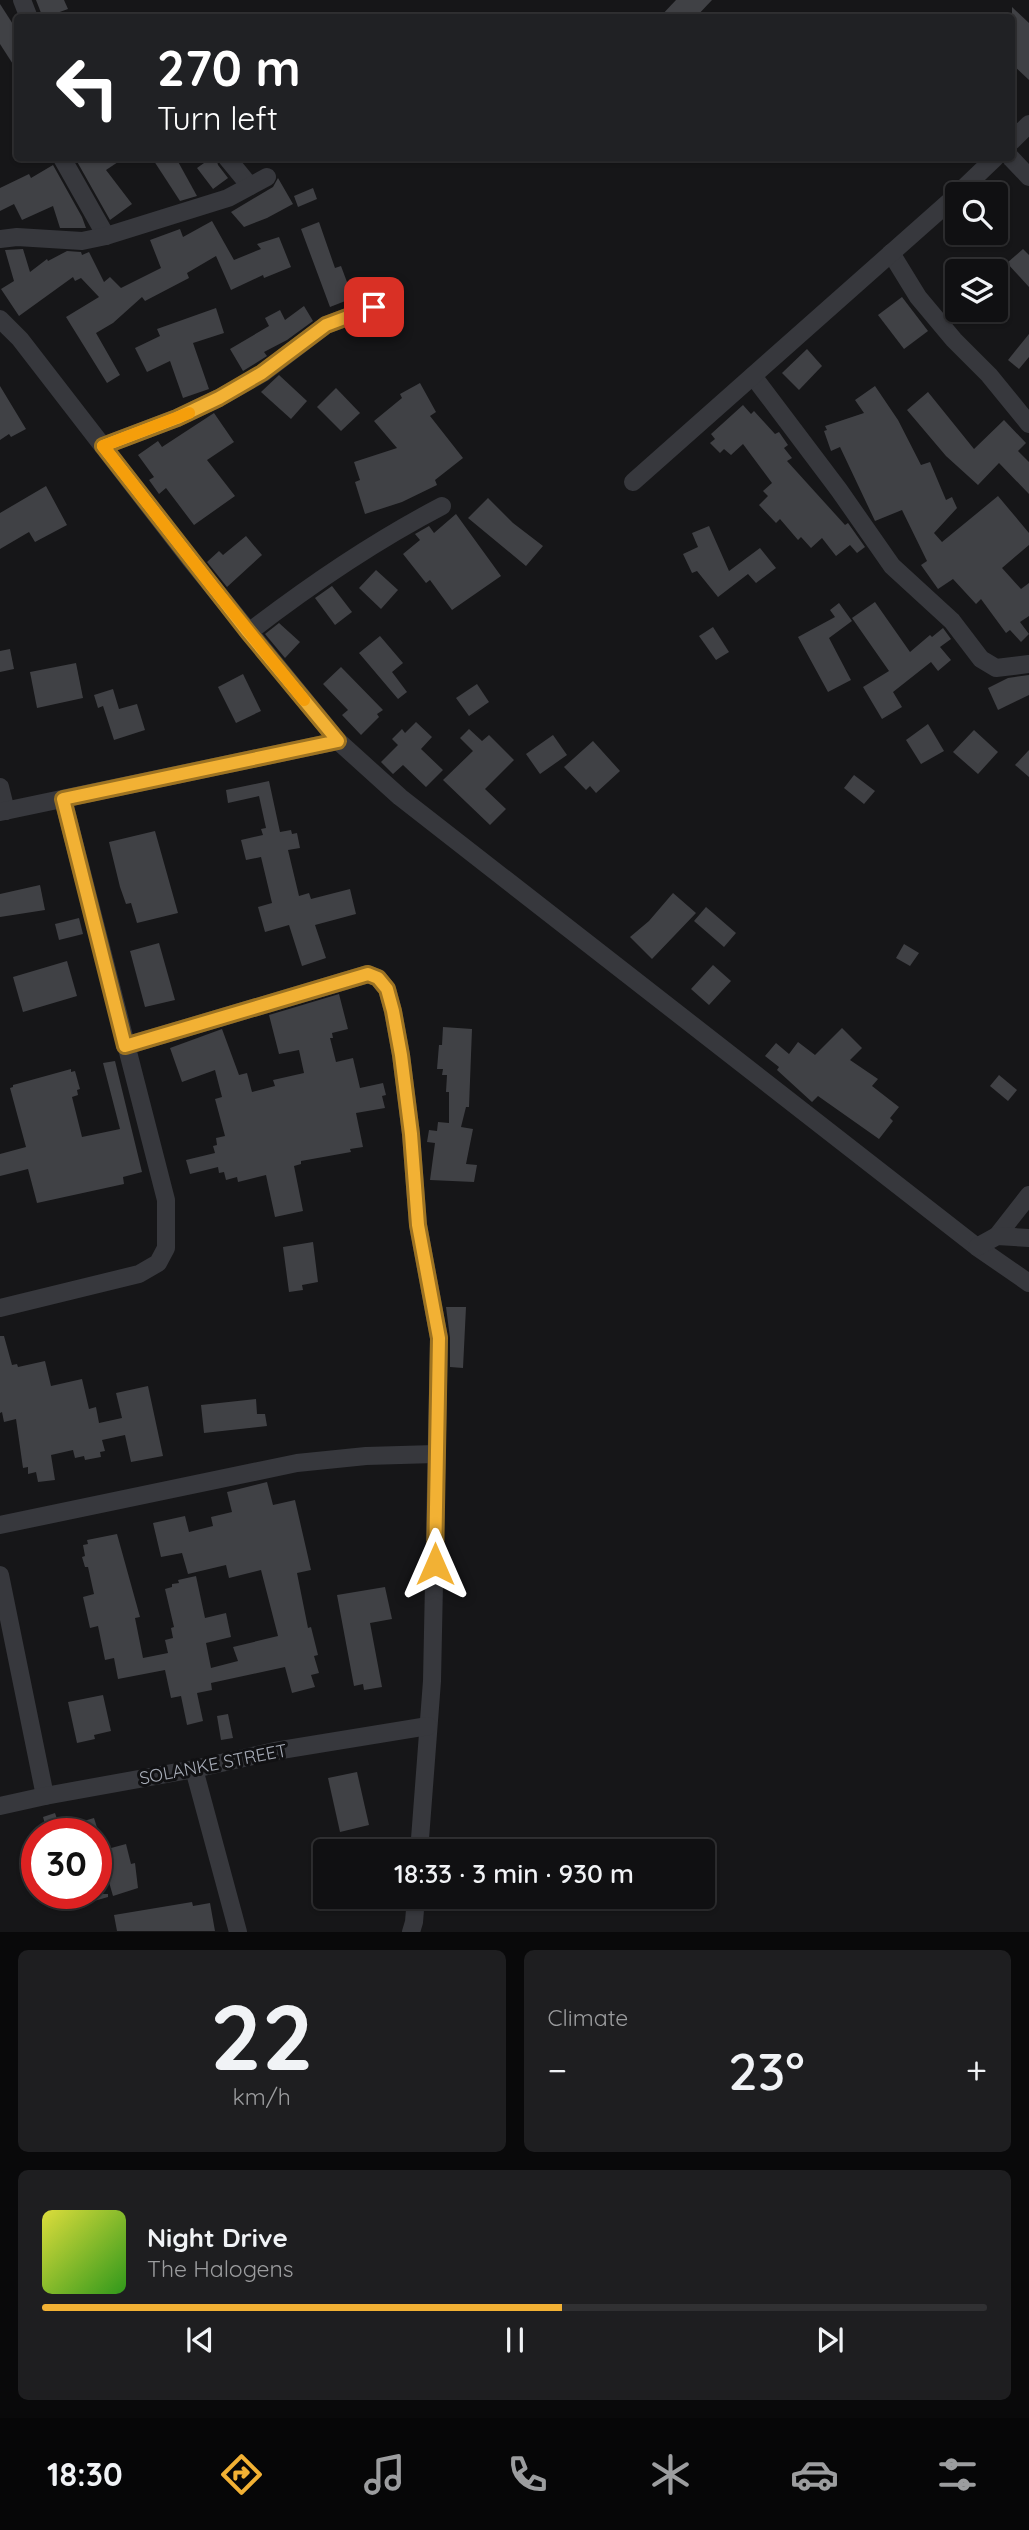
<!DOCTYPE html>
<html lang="en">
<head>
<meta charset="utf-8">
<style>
	:root { --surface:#101012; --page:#1e1e20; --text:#f1f3f6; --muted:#9c9d9f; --line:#303032; --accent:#f2b134 }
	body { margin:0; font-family:Quicksand,sans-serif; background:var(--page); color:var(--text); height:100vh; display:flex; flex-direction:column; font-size:26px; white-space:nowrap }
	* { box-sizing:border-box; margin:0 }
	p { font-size:23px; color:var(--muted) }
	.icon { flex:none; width:38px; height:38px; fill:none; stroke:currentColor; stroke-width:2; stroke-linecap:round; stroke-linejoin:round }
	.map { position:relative; height:1932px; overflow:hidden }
	.panel { display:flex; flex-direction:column; gap:18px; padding:18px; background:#09090a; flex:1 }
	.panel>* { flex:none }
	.banner { position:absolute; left:14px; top:14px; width:1001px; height:147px; border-radius:7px; box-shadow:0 2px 5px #0004,0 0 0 2px var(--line); background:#202124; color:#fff; overflow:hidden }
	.buttons { position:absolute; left:945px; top:182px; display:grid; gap:14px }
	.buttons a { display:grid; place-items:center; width:63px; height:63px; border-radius:7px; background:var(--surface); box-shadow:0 2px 5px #0004,0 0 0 2px var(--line); font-size:35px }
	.speed { position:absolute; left:21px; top:1818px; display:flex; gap:14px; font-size:35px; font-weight:700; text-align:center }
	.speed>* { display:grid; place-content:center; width:91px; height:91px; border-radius:50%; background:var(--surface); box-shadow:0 2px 5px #0004,0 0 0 2px var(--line); line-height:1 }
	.speed .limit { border:10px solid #d22; background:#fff; color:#111 }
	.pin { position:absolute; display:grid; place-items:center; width:60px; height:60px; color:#fff; margin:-30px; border-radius:14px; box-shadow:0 4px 10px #0006 }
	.me { position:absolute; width:77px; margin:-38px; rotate:0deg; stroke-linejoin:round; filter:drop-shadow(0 0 5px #0008) }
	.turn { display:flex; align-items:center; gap:24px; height:147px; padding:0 28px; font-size:32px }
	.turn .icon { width:91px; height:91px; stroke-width:2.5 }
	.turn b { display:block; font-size:49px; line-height:60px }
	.big { font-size:52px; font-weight:600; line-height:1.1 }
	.panel .widget { flex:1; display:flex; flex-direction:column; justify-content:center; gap:10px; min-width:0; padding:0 24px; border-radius:10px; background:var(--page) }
	.panel .dial { align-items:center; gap:0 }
	.dial b { font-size:91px; line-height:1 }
	.song { display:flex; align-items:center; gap:21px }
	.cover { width:84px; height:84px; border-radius:10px; background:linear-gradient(135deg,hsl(60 70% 55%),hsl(110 70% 35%)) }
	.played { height:7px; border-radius:4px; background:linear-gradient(90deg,var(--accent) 55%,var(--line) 55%) }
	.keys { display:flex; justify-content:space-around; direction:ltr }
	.heat { display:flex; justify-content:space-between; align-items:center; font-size:38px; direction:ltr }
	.panel .tiles { flex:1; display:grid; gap:18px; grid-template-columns:1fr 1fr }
	.widget:last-child { grid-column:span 2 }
	.trip { position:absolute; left:313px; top:1839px; width:402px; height:70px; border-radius:7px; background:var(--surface); box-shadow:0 2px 5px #0004,0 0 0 2px var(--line); font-weight:600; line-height:70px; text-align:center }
	.tab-bar { display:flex; height:112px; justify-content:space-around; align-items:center; background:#060607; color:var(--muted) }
	.tab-bar .icon { width:49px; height:49px }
	.tab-bar .on { color:var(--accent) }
	.tab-bar b { font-size:32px; color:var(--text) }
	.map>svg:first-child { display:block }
</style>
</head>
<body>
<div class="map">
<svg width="1029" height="1932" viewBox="0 0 1029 1932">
	<rect width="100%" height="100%" fill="#161618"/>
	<g fill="#404145">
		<polygon points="36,0 64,0 68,9 43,18"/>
		<polygon points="676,0 712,0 695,18 659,18"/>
		<polygon points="0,4 18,32 18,72 0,44"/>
		<polygon points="1012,7 1029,23 1029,80 1012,64"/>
		<polygon points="75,158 124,158 106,170 132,204 110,220"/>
		<polygon points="152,158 176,158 197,196 180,201"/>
		<polygon points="211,158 216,158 218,165 228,178 213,189 197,168"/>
		<polygon points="53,165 82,217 86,228 60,228 53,206 22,220 14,204 0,211 0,188 29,174 31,178"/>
		<polygon points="278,178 293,204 267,218 244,227 231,212 273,187"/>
		<polygon points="313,188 317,199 298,207 294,196"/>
		<polygon points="212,221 234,260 261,249 257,244 279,237 291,267 264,278 263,275 231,290 216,256 187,273 189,278 145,301 142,297 113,323 96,333 120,375 107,383 66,317 99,297 81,278 75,281 73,277 19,316 1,289 14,281 5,250 23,249 30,272 47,259 48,261 67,251 81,252 82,255 89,252 104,282 110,277 121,288 161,268 150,240 180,229 183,237"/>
		<polygon points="319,222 335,268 341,266 353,298 330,307 301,229"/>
		<polygon points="1023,249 1029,255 1029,287 1007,263"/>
		<polygon points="902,297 928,331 904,349 878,315"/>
		<polygon points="304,306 313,321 287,340 264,352 267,356 243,371 230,349 269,326 265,318 280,310 285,320"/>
		<polygon points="216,308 224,333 193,343 209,389 183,398 170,361 147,372 135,348 160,336 157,329"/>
		<polygon points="1029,334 1029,357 1019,369 1008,360"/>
		<polygon points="807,349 822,366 799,390 782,373"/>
		<polygon points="279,375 307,401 291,419 261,392"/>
		<polygon points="420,383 436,412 430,416 463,458 435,480 437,485 402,502 365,514 355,482 360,480 354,462 397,448 374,421 402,398 400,394"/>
		<polygon points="0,386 26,429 11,437 9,434 0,440"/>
		<polygon points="875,386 898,420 921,465 930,462 946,500 952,497 957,508 934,533 942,542 998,496 1029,533 1029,545 1002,568 1021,589 1029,583 1029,616 1020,622 1029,634 1021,642 1010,630 1006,633 981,599 976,604 953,579 938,589 921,565 927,561 902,510 875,521 840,447 831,451 824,431 827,430 825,426 864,413 855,400"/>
		<polygon points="336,388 360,413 341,431 317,407"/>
		<polygon points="928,392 974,449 1004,420 1026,443 1018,451 1029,462 1029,494 999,463 978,485 946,456 907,410"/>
		<polygon points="743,405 751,414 754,411 775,434 779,432 788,445 784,448 792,458 787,461 845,525 848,523 865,547 857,553 850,545 836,556 822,538 811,548 801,537 798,540 780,519 776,523 759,505 768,496 763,491 772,483 743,444 731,455 724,449 720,453 710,443 715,439 711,434"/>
		<polygon points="214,413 234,442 207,460 235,496 194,525 166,488 159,494 149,480 154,477 138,455 158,441 162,447"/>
		<polygon points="46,486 67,525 35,542 29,532 0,549 0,513"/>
		<polygon points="488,498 513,523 543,546 526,566 468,518"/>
		<polygon points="456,514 501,576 452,610 430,580 426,583 403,554 420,540 415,534 429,526 434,533"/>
		<polygon points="709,526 729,571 760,548 776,568 756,583 748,574 718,597 697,571 692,573 683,554 698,547 692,533"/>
		<polygon points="246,536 262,555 227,587 207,562 219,551 223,555"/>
		<polygon points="376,570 398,590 381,609 359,588"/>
		<polygon points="332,586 352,612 335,625 315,598"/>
		<polygon points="875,602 910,652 930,635 932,637 943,628 951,639 940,647 951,660 938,671 931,662 893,692 902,707 882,719 863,687 889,671 852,618"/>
		<polygon points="839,603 852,621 829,638 851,680 828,692 798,637 835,617 830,610"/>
		<polygon points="279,623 300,642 285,658 265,634"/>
		<polygon points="713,627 729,652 716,660 699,636"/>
		<polygon points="380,636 403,663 392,672 407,692 398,699 359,653"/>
		<polygon points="10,649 14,669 0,672 0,651"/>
		<polygon points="76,663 83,698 37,708 30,672"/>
		<polygon points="341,667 383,710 377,714 379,717 361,735 342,715 348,710 323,684"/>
		<polygon points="243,674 261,711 236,723 218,687"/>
		<polygon points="1029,675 1029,695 998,710 988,688 1008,678"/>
		<polygon points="477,684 489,702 469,716 456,698"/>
		<polygon points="113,689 119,709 137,704 145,730 114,740 103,706 98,708 94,695"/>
		<polygon points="416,722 432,737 421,749 443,770 426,787 403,765 393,774 381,762 398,745 392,739 402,729 405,733"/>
		<polygon points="928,724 944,751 921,764 906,740"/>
		<polygon points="469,729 482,741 489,735 514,760 485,789 506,809 490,825 443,780 473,751 460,738"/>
		<polygon points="974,730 998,752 978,774 953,752"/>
		<polygon points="553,735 567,755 540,774 526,754"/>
		<polygon points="593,741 620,771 596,793 590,786 586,790 564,767"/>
		<polygon points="1029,750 1029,777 1015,765"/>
		<polygon points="854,775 875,791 864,804 844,788"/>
		<polygon points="269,781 280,832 291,830 292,834 297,833 300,848 288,850 299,896 309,893 311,899 350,889 356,914 315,925 326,958 302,966 289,925 265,932 258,907 272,903 261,857 246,860 241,840 263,835 261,829 266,828 259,796 228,803 226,790"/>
		<polygon points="155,831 178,913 137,923 131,903 126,904 120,887 109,842"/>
		<polygon points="40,885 45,910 0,917 0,894"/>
		<polygon points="673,893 696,913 652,959 630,937 649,921"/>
		<polygon points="706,907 736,933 724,947 694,921"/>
		<polygon points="79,918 83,934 59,940 55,924"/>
		<polygon points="159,943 175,1000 145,1007 130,951"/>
		<polygon points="904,944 919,953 910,966 896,958"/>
		<polygon points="67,961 77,996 23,1012 13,977"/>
		<polygon points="713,965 731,981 709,1005 691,989"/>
		<polygon points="339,994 348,1029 332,1033 333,1038 330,1038 336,1062 353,1058 360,1088 383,1083 386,1095 382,1096 385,1108 356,1113 363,1147 350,1149 351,1152 301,1161 301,1164 294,1166 303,1211 275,1217 266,1175 238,1182 237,1177 226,1180 224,1172 219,1173 218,1167 190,1174 186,1160 215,1153 213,1146 217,1145 216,1138 225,1136 215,1099 222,1097 215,1070 182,1082 170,1048 222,1029 239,1075 247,1073 252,1092 275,1086 273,1080 304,1073 299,1050 279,1054 269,1015"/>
		<polygon points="443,1027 472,1029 469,1107 466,1107 461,1127 473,1129 466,1164 477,1165 474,1182 430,1180 435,1143 427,1142 429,1130 437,1131 438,1122 449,1123 449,1092 446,1092 447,1075 442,1075 443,1069 437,1069 439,1045 442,1045"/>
		<polygon points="842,1028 862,1048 850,1060 878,1079 872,1086 899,1107 890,1118 893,1121 879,1139 818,1096 812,1102 777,1070 779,1067 765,1056 776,1043 789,1054 798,1042 815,1055"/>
		<polygon points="115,1061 142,1172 123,1177 124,1184 37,1203 28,1169 0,1176 0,1154 26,1147 10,1088 13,1087 13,1085 71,1069 71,1072 75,1071 80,1089 77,1090 78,1095 72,1097 82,1137 120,1129 103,1063"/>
		<polygon points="999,1075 1017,1090 1008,1101 990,1086"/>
		<polygon points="313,1242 318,1282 302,1285 303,1290 289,1292 283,1247"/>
		<polygon points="446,1307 466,1307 463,1368 450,1367 450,1338"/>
		<polygon points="0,1336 4,1336 12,1365 17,1364 18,1367 45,1361 51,1386 82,1379 89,1409 96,1407 99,1423 122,1418 116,1393 148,1386 163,1456 131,1462 125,1435 102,1440 105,1451 100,1452 101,1457 85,1460 84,1456 75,1458 73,1450 51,1455 55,1480 38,1482 36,1472 28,1474 28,1467 23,1468 16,1419 4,1422 2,1412 0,1413"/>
		<polygon points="256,1399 257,1414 265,1414 267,1426 204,1433 201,1405"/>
		<polygon points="267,1482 273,1505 295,1500 311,1570 297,1573 308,1628 311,1627 318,1655 314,1656 319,1673 311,1675 315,1687 292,1693 285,1667 211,1683 212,1690 197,1693 203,1721 187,1725 181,1696 171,1698 165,1670 118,1679 114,1658 105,1660 98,1626 90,1628 83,1597 94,1594 88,1567 85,1567 82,1557 85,1556 83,1545 88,1544 87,1540 117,1534 140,1617 135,1618 143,1658 168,1653 165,1640 173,1638 171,1628 174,1627 165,1589 172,1587 172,1584 179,1583 178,1580 196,1576 205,1618 226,1613 231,1637 206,1643 211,1668 238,1661 233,1647 278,1636 261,1570 229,1578 226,1565 188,1574 182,1553 161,1557 153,1523 185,1516 189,1532 213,1526 211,1517 232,1512 227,1492"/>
		<polygon points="385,1587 392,1619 370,1623 382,1687 364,1690 363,1684 354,1686 337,1595"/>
		<polygon points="103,1695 111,1731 94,1735 95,1739 77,1743 68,1702"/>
		<polygon points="228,1714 233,1738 221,1740 217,1716"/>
		<polygon points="357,1772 369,1825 340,1832 328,1778"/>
		<polygon points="55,1813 60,1828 94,1818 99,1834 48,1834 43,1817"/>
		<polygon points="126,1844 131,1864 135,1863 138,1888 113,1896 100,1851"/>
		<polygon points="62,1894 108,1894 108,1897 66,1909"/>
		<polygon points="192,1902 193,1906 210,1903 215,1931 117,1931 114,1915"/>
	</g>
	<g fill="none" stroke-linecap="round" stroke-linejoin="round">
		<g stroke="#37383d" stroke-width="18">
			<polyline points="22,0 29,18"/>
			<polyline points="1012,141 1029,124"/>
			<polyline points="62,158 106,236"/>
			<polyline points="227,158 250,186"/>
			<polyline points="1011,158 1029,177"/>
			<polyline points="0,239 17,237 82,241 106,236 228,198 267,177"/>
			<polyline points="891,253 918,297 954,340 989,375 1029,424"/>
			<polyline points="0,319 20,339 190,559 338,741 400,797 977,1247 1029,1283"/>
			<polyline points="753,376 839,490 892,566 952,621 981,659 996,668 1029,664"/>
			<polyline points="103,446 177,418 219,398 263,373 326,325 374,307"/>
			<polyline points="633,482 950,201 995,158"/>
			<path d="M249,632C310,585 373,542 442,506"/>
			<polyline points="0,787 6,811"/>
			<polyline points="0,812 338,741"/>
			<polyline points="125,1046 368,974 378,978 387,989 393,1011 401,1055 411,1134 418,1225 439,1338 432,1681 419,1852"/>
			<polyline points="997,1236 1029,1195"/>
			<polyline points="977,1247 997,1236 1029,1238"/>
			<polyline points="0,1308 139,1274 158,1263 166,1248 166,1200 63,799"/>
			<polyline points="0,1525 297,1463 366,1456 435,1454"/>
			<polyline points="0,1575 45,1796"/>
			<polyline points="194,1769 238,1932"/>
			<polyline points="0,1806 45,1796 194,1769 275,1751 428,1726"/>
			<polyline points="411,1932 414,1922 416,1897"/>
		</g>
	</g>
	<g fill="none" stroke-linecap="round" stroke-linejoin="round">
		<defs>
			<polyline id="route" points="374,307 326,325 262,373 219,398 177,418 103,446 248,632 338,741 63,799 125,1046 368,974 378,978 387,989 393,1011 401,1055 411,1134 418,1225 439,1338 435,1564"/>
		</defs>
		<use href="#route" stroke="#9d7322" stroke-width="18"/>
		<use href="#route" stroke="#f2b134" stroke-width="12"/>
		<polyline stroke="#f59e0b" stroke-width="12" points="189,413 103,446 205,577 304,700"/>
	</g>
	<g text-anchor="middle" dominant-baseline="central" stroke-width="6" stroke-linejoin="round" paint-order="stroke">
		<g font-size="18" fill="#a8adb8" stroke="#111113">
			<text transform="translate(213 1764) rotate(-11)">SOLANKE STREET</text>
		</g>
	</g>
</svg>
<div class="buttons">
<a><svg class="icon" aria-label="search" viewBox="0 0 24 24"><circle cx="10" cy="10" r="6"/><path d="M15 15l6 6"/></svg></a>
<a><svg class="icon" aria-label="layers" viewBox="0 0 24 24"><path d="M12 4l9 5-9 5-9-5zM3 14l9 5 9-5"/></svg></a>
</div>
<div class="speed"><div class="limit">30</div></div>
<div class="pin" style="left:374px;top:307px;background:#d93025"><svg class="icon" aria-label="arrive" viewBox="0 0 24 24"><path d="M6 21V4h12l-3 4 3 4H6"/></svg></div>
<svg class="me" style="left:435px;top:1564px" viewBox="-20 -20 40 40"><path d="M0-17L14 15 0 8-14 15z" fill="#f2b134" stroke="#fff" stroke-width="4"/></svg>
<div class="trip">18:33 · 3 min · 930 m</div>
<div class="banner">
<div class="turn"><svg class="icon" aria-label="left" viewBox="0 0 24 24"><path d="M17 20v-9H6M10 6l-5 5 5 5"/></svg><div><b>270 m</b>Turn left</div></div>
</div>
</div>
<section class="panel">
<div class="tiles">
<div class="widget dial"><b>22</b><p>km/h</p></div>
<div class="widget"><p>Climate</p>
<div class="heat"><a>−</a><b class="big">23°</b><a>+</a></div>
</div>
<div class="widget">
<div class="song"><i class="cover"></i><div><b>Night Drive</b><p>The Halogens</p></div></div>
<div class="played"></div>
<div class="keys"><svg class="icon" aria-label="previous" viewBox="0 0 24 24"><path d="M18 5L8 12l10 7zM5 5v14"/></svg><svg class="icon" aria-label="pause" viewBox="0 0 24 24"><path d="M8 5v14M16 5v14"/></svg><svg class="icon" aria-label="next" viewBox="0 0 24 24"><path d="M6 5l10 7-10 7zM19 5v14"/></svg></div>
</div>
</div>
</section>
<nav class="tab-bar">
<b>18:30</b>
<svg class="icon on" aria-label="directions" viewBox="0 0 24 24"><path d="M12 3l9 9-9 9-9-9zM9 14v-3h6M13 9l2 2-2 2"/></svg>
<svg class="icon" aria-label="music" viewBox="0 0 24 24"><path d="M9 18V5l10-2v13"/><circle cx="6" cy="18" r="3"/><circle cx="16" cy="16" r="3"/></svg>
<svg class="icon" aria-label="phone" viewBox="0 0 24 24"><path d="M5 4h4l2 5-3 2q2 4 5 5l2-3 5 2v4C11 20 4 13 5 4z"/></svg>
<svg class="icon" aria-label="climate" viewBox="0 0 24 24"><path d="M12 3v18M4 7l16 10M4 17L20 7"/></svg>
<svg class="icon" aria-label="car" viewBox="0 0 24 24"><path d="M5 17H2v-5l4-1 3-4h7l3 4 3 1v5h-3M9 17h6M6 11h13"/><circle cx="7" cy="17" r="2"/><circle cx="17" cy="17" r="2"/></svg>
<svg class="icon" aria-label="filters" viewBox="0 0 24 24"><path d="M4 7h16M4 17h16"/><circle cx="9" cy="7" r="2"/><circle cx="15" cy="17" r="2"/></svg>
</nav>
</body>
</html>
